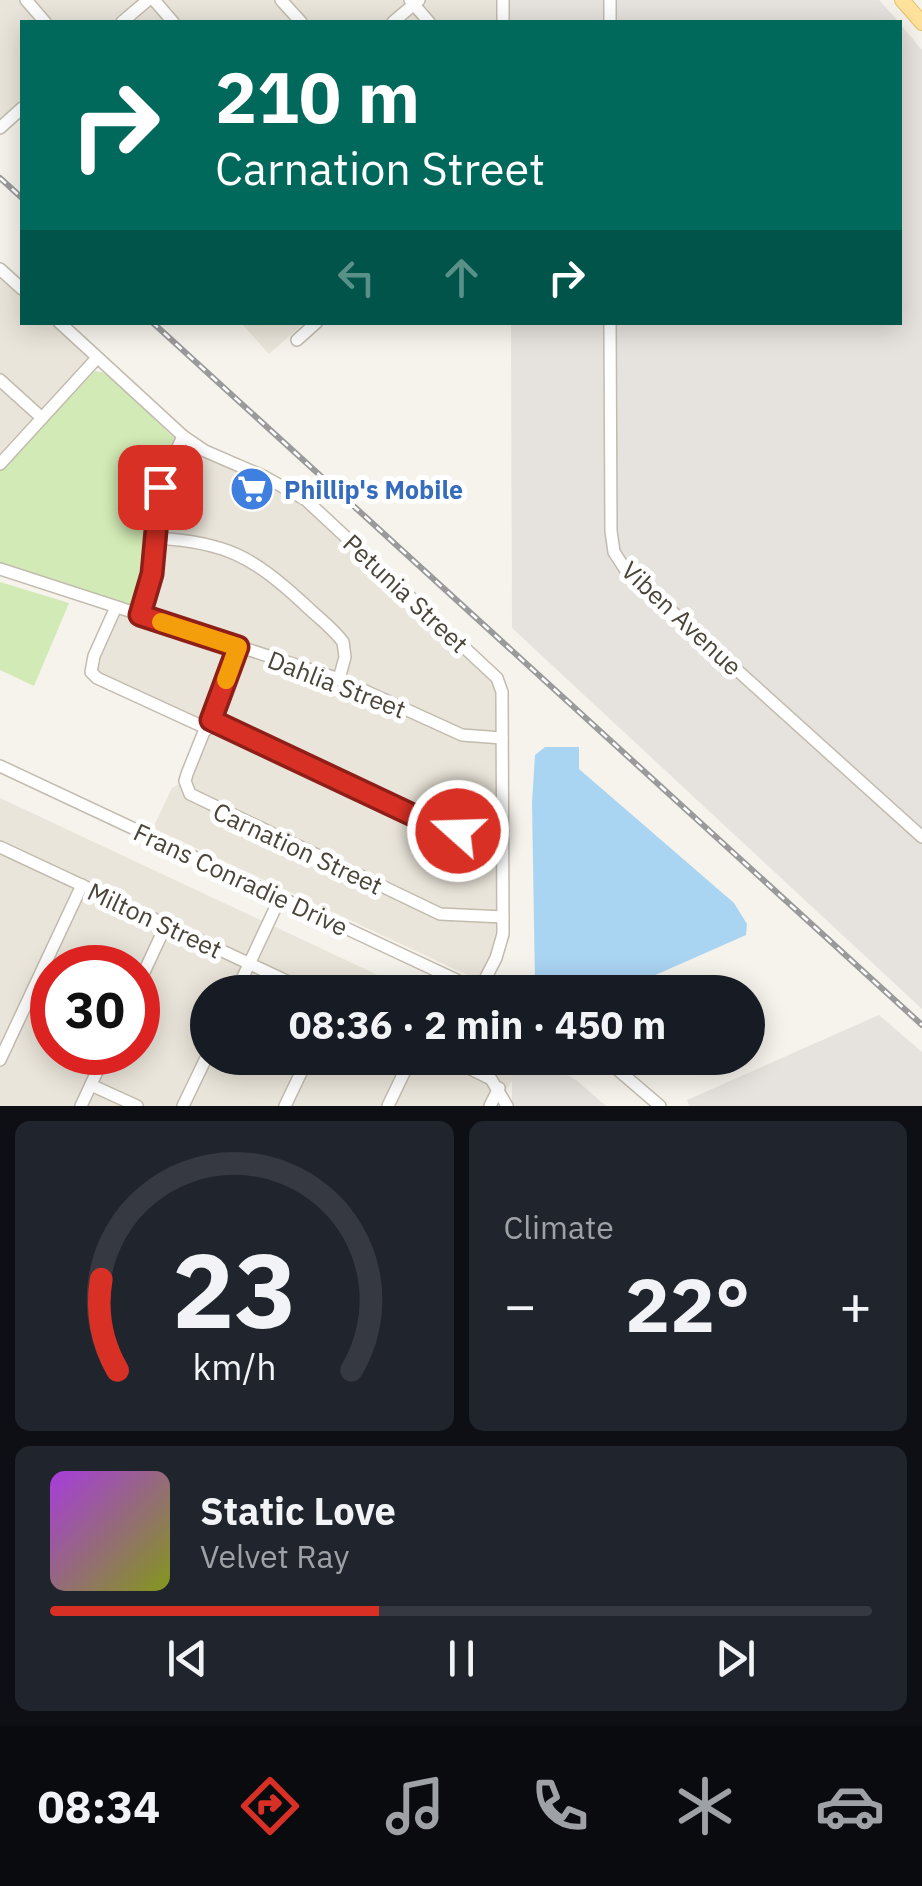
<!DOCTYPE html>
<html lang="en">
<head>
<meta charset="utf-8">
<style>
	:root { --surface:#171b24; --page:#20242c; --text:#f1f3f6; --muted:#9ea1a6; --line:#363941; --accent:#d93025 }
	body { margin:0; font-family:"IBM Plex Sans",sans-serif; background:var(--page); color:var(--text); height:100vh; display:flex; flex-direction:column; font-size:38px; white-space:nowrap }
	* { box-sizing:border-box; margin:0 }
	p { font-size:32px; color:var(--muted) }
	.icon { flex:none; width:55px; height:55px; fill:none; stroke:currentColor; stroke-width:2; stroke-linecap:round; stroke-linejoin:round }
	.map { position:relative; height:1106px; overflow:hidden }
	.sheet { display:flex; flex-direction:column; gap:15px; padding:15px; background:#0d0f14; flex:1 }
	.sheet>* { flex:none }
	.top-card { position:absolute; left:20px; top:20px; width:882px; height:305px; border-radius:0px; box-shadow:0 5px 25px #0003; background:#00695c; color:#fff; overflow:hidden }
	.speed { position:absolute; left:30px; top:945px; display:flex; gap:20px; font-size:50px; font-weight:700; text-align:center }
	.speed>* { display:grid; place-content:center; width:130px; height:130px; border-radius:50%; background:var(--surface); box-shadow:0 5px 25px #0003; line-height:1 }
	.speed .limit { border:15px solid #d22; background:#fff; color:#111 }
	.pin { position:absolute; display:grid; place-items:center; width:85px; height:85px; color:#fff; margin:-42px; border-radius:20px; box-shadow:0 5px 15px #0006 }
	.me { position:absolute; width:110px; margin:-55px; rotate:290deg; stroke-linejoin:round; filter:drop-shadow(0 0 8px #0008) }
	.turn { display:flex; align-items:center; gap:35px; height:210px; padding:0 30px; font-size:45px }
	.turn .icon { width:130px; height:130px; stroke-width:2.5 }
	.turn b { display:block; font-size:70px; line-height:85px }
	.lanes { display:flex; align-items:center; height:95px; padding:0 30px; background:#0003; justify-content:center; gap:50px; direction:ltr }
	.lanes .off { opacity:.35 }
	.big { font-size:75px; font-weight:700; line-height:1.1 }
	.sheet .widget { flex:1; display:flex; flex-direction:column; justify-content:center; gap:15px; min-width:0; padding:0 35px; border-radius:15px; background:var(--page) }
	.sheet .dial { align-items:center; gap:0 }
	.dial svg { height:260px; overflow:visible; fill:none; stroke:var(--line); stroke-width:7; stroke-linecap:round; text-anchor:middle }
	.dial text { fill:var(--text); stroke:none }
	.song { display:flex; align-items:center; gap:30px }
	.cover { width:120px; height:120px; border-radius:15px; background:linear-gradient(135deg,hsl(280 70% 55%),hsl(70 70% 35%)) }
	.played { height:10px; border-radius:5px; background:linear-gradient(90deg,var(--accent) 40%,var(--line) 40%) }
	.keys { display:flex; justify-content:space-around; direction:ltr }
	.heat { display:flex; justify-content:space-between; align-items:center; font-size:55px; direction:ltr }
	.sheet .tiles { flex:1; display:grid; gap:15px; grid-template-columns:1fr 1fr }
	.widget:last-child { grid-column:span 2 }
	.trip { position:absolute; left:190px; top:975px; width:575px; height:100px; border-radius:50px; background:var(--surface); box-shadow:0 5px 25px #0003; font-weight:700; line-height:100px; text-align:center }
	.tab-bar { display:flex; height:160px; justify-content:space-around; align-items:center; background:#090b0e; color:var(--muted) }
	.tab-bar .icon { width:70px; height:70px }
	.tab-bar .on { color:var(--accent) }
	.tab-bar b { font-size:45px; color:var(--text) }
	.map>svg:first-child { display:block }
</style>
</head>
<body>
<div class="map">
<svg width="922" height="1106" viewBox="0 0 922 1106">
	<rect width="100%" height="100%" fill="#f6f3ec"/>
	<g fill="#eae5da" fill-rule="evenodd">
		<polygon points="0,0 503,0 503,22 22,22 22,109 0,129"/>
		<polygon points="0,269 22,290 22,322 58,323 97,358 0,463"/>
		<polygon points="241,323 319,323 310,331 303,324 269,354"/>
		<polygon points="183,436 294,490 497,677 502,935 482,982 153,828 172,788 185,781 207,728 92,672 116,608 141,616 158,501"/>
		<path d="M0,798L414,992H208V1058H512V1081L495,1106H0ZM52,968H138V1052H52Z"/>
	</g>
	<g fill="#e6e2dd">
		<polygon points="510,0 879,0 899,22 510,22"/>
		<polygon points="900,24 922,50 922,1009 512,628 511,323 900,322"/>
		<polygon points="879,1015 922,1052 922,1106 689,1106 687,1100"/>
		<polygon points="512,1058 536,1058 576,1080 606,1106 512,1106"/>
	</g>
	<g fill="#d2eab5">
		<polygon points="95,371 106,373 174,438 154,494 147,577 139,605 134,607 0,564 0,471"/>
		<polygon points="0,582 69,603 34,686 0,670"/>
	</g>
	<polygon fill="#a9d4f2" points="545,747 579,747 579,769 734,903 747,924 746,935 617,992 545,992 535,982 532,803 535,755"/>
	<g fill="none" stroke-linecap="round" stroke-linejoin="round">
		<defs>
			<g id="minor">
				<polyline points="26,0 45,22"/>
				<polyline points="154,0 173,22"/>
				<polyline points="281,0 301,22"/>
				<polyline points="410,0 429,22"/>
				<polyline points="503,0 503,22"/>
				<polyline points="122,22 148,0"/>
				<polyline points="393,22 419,0"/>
				<polyline points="610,22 610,0"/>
				<polyline points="0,128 22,108"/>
				<polyline points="0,269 22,289"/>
				<polyline points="59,322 183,436 205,451 265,477 306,500 497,678 502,692 503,934 496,958 479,991"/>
				<polyline points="610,322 611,531 614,552 625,569 922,837"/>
				<polyline points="297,340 317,322"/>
				<polyline points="0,380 42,418"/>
				<polyline points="0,464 97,358"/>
				<path d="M156,538C225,542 252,556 303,603C316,616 332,627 343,642L345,657L339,679"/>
				<polyline points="0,569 339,679 462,735 502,738"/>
				<polyline points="116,607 94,656 91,672 97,678 208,729"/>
				<polyline points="141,615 153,575 160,487 183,436"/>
				<polyline points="238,647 187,774 185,781 190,794 440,914 503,917"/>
				<polyline points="211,720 438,827 458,831 503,831"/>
				<polyline points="0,766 482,992"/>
				<polyline points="0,847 310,992"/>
				<polyline points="138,985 166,925"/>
				<polyline points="236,992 280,898"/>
				<polyline points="449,1058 491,1079 507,1106"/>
				<polyline points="604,1058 660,1106"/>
				<polyline points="0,1060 82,885"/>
				<polyline points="91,1085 137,1106"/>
				<polyline points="81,1106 106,1052"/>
				<polyline points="183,1106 208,1054"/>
				<polyline points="285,1106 308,1058"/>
				<polyline points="388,1106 411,1058"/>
				<polyline points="490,1106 499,1088"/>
			</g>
			<polyline id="major" points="902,0 922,23"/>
		</defs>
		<use href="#minor" stroke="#c2bbae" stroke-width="14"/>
		<use href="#major" stroke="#e6c16a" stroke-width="16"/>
		<use href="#minor" stroke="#fff" stroke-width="11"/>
		<use href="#major" stroke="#ffe39c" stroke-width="14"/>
		<defs>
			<g id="rail">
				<polyline points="0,178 22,198"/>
				<polyline points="152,322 922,1025"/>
			</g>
		</defs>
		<use href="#rail" stroke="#9a9a9a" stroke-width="6"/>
		<use href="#rail" stroke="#fff" stroke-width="2.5" stroke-dasharray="8" stroke-linecap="butt"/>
	</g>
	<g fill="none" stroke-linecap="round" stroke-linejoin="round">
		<defs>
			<polyline id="route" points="160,487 152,574 140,615 238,647 211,720 438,827 458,831"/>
		</defs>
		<use href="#route" stroke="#8d1f18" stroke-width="25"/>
		<use href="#route" stroke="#d93025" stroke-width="18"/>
		<polyline stroke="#f59e0b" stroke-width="18" points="161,622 238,647 226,680"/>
	</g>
	<defs>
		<symbol id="supermarket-disc" viewBox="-11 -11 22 22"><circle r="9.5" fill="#3f7fe0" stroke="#fff"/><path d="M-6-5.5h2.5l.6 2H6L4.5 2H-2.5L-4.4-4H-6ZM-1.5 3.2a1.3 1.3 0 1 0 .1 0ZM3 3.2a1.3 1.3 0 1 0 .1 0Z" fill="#fff"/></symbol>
	</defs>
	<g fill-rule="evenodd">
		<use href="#supermarket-disc" x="227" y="464" width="50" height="50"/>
	</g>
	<g text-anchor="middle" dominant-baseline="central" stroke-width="10" stroke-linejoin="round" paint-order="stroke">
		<g font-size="25" font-weight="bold" fill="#366cbe" stroke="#fff" text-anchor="start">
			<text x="284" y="489">Phillip's Mobile</text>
		</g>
		<g font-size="25" fill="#4b4439" stroke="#fff">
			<text transform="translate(406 593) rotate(43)">Petunia Street</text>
			<text transform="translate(682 618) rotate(43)">Viben Avenue</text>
			<text transform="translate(337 684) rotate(21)">Dahlia Street</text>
			<text transform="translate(298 848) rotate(25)">Carnation Street</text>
			<text transform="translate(241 879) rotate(25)">Frans Conradie Drive</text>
			<text transform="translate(155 920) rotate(25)">Milton Street</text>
		</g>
	</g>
</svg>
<div class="speed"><div class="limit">30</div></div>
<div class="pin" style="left:160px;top:487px;background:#d93025"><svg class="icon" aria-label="arrive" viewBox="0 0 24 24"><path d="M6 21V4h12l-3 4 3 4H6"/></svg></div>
<svg class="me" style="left:458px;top:831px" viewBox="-20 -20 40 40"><circle r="17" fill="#d93025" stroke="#fff" stroke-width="3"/><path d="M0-11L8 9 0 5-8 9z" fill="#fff"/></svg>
<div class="trip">08:36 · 2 min · 450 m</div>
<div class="top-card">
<div class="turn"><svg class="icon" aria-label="right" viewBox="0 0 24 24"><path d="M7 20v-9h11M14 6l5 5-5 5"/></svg><div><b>210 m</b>Carnation Street</div></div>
<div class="lanes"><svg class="icon off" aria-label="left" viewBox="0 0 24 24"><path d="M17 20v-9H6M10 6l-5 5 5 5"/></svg><svg class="icon off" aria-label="ahead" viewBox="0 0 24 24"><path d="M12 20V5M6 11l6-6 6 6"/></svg><svg class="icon" aria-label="right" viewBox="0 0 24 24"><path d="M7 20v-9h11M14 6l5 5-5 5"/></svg></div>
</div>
</div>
<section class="sheet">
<div class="tiles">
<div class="widget dial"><svg viewBox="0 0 100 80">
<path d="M14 69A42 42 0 1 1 86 69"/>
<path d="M14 69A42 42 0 0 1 9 41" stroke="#d93025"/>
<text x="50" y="56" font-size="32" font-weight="700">23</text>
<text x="50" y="72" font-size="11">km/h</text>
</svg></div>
<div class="widget"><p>Climate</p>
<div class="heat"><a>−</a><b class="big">22°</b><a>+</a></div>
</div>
<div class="widget">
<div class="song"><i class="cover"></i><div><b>Static Love</b><p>Velvet Ray</p></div></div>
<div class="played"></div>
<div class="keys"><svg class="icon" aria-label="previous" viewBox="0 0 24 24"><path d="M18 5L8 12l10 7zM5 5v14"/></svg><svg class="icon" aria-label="pause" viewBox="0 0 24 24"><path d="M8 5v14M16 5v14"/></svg><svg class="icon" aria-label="next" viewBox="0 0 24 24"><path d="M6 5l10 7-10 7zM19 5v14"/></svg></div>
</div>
</div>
</section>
<nav class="tab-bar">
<b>08:34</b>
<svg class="icon on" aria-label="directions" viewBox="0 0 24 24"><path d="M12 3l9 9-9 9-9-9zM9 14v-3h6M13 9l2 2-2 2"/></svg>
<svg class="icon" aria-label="music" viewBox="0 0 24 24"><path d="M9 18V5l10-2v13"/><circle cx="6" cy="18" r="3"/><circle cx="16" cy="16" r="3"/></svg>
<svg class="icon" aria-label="phone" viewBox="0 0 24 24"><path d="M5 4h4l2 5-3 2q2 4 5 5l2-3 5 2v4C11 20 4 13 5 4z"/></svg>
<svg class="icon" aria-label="climate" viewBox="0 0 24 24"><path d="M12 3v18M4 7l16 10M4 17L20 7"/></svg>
<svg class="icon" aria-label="car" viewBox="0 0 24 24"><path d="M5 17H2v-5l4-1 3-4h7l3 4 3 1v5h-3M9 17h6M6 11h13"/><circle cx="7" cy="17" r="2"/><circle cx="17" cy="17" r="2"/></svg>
</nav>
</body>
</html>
